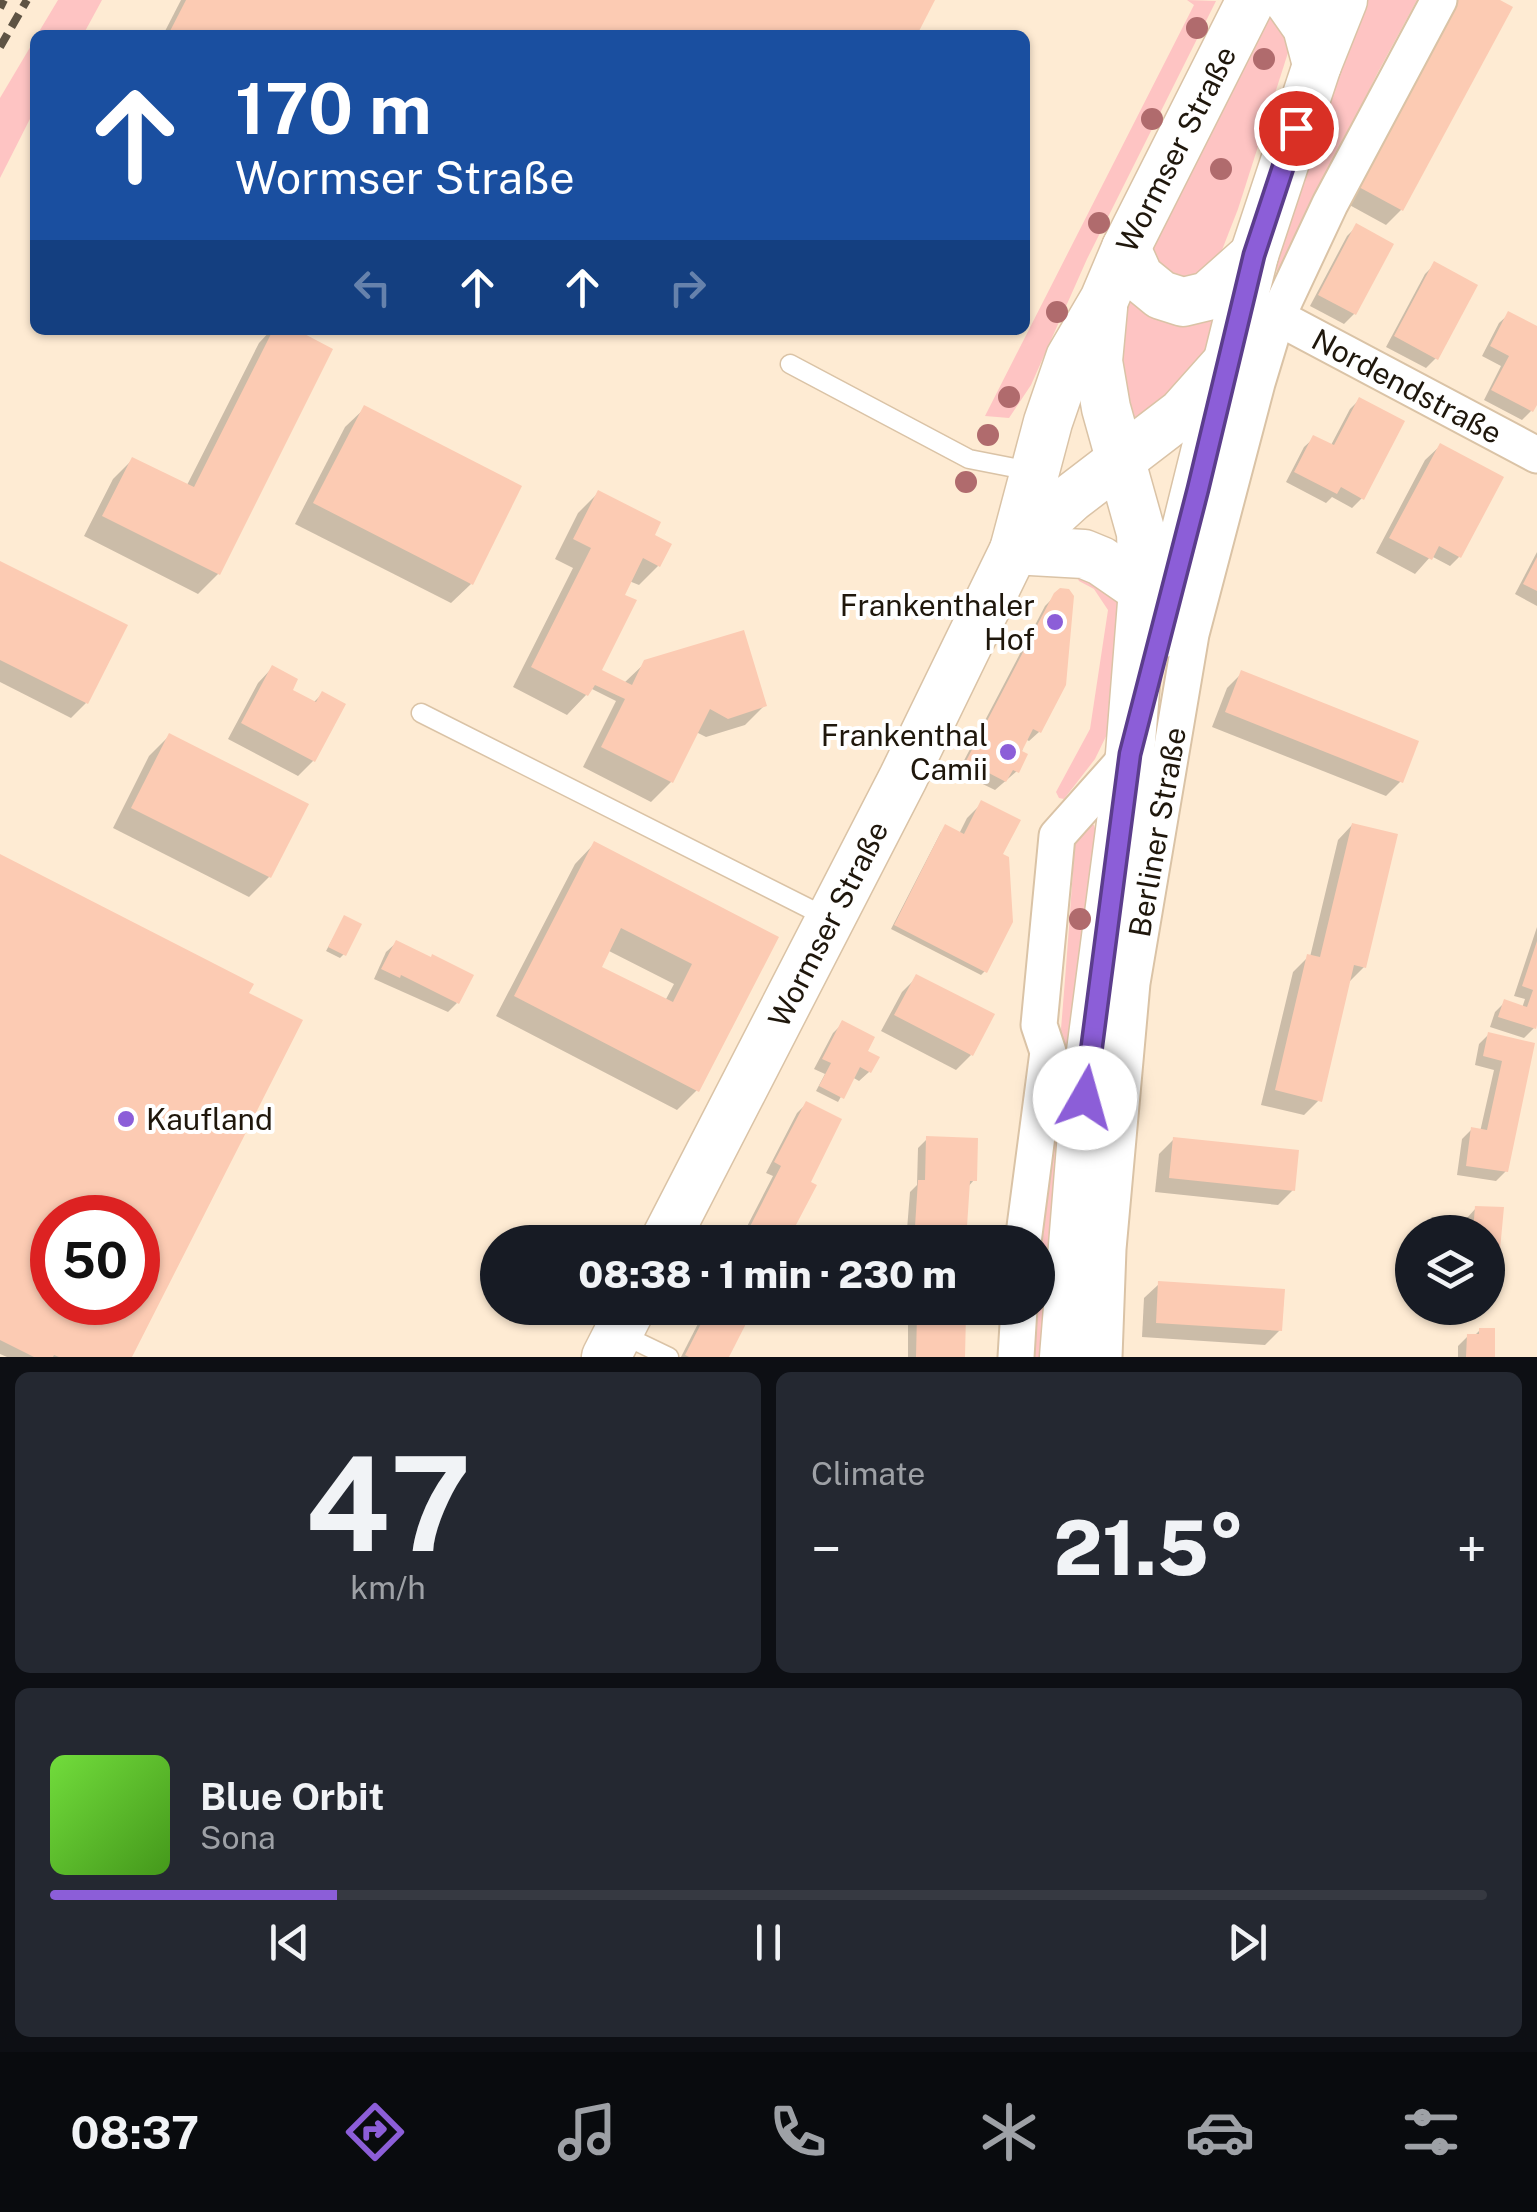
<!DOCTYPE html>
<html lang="en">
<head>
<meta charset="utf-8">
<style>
	:root { --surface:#171b24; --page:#242831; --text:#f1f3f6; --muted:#9ea1a6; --line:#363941; --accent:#8c5ed8 }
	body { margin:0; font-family:"Public Sans",sans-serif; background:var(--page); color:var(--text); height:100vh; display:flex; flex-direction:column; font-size:38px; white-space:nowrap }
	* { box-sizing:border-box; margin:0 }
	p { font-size:32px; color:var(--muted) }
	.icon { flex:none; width:55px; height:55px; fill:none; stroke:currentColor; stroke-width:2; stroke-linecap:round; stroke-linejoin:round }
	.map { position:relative; height:1357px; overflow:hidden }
	.panel { display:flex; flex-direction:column; gap:15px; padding:15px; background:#0d0f14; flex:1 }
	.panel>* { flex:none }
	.banner { position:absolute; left:30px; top:30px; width:1000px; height:305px; border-radius:15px; box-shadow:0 2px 8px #0004; background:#1a4fa0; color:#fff; overflow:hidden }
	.controls { position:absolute; left:1395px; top:1215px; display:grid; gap:20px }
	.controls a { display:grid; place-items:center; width:110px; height:110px; border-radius:50%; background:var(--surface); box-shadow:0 2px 8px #0004; font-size:50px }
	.speed { position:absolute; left:30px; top:1195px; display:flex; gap:20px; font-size:50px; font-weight:700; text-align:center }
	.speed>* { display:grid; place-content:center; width:130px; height:130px; border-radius:50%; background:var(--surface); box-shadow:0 2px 8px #0004; line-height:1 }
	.speed .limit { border:15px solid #d22; background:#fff; color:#111 }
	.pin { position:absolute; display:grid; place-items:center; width:85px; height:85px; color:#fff; margin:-42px; border:5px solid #fff; border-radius:50%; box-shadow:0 2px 10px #0007 }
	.me { position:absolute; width:110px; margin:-55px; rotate:7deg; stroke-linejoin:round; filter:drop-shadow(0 0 8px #0008) }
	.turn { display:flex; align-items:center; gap:35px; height:210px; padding:0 40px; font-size:45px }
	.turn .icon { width:130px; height:130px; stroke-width:2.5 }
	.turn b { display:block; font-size:70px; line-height:85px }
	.lanes { display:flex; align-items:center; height:95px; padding:0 40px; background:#0003; justify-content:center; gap:50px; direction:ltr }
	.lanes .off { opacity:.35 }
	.big { font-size:75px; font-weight:800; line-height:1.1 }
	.panel .widget { flex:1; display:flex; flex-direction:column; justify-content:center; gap:15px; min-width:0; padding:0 35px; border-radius:15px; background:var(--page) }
	.panel .dial { align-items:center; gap:0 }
	.dial b { font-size:130px; line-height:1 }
	.song { display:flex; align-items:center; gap:30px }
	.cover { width:120px; height:120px; border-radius:15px; background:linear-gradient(135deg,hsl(100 70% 55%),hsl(100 70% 35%)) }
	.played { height:10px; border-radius:5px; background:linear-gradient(90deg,var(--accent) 20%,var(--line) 20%) }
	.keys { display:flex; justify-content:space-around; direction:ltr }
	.heat { display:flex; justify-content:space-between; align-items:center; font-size:55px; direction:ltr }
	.panel .tiles { flex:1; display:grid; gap:15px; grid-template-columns:1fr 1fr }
	.widget:last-child { grid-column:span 2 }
	.trip { position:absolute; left:480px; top:1225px; width:575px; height:100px; border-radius:50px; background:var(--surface); box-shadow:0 2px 8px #0004; font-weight:800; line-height:100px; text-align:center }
	.tabs { display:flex; height:160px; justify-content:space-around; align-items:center; background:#090b0e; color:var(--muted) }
	.tabs .icon { width:70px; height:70px }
	.tabs .current { color:var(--accent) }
	.tabs b { font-size:45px; color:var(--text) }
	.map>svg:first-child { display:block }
</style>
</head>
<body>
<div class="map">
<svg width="1537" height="1357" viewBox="0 0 1537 1357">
	<rect width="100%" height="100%" fill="#feebd3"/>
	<g fill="#fec4c3">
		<polygon points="58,0 102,0 83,35 37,35"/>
		<polygon points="1187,0 1216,1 1087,259 1031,385 1009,418 985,416 1194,5"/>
		<polygon points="1365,0 1417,0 1377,74 1278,276 1272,252"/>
		<polygon points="1265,8 1293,37 1238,209 1215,268 1192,288 1153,271 1148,241"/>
		<polygon points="35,39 35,109 0,178 0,98"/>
		<polygon points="1125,295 1217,316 1204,353 1187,383 1132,433 1117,389"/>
		<polygon points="1082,572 1116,592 1124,613 1111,726 1095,759 1064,799 1059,798 1056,792 1090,729 1108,610 1094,589 1079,581 1077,577"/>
		<path d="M1083,824L1094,825L1097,836L1049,1357H1033C1046,1185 1065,1010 1075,836Z"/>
	</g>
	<g fill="#0003" fill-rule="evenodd">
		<polygon points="181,0 933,0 915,35 163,35"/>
		<polygon points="1452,0 1495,0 1401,210 1386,225 1344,202"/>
		<polygon points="1357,226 1391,245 1354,314 1344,324 1310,306 1347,236"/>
		<polygon points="1434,265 1436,358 1426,368 1386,347 1425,274"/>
		<polygon points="1509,314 1537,329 1537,400 1531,411 1522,420 1484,400 1501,366 1482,356 1499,323"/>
		<polygon points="271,330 292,330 218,574 198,594 84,536 113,479 132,460 186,487 259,343"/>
		<polygon points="1359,400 1362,498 1352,508 1332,497 1326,503 1286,482 1304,447 1314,438 1330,447 1350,409"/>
		<polygon points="365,408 471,584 451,603 295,524 345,427"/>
		<polygon points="1440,446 1459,557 1450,566 1431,556 1415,574 1376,553 1425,460"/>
		<polygon points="598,493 652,536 658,566 639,585 629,581 594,680 624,683 646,662 765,705 745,725 706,737 696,732 671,782 651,802 583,767 616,701 590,688 586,695 567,715 513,687 573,568 555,559 578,513"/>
		<polygon points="1537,552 1537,606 1515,594"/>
		<polygon points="0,564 86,703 71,718 0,682"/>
		<polygon points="1061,590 1039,732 1029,741 1025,739 1017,771 995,790 958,772 1045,606"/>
		<polygon points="272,668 289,691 313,703 322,694 343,705 313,761 298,776 228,739 258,683"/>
		<polygon points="1242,673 1401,781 1386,796 1212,727 1227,688"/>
		<polygon points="169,736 305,805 269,877 249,897 113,828 149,756"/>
		<polygon points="982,803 1000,855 985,971 981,975 891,929 941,832 959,834 967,818"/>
		<polygon points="1352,825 1364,967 1349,982 1319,1100 1304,1115 1261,1105 1293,972 1308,957 1310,957 1338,840"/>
		<path d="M594,844L776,938L697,1090L677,1110L496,1016L575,864ZM607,950L674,984L665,1001L599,968Z"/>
		<path d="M0,857L250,985L129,1357H7L0,1354ZM52,1218H138V1302H52Z"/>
		<polygon points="344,918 344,954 340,958 326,951"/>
		<polygon points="1537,927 1537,1018 1534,1028 1524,1038 1490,1027 1495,1012 1505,1002 1522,1008 1525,999 1514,996"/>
		<polygon points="396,943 457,1003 448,1012 374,979 386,952"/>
		<polygon points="917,977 971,1055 956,1070 881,1031 902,992"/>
		<polygon points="843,1023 865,1052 876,1058 869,1072 859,1081 852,1077 838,1102 816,1091 825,1074 814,1069 833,1033"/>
		<polygon points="1489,1034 1532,1044 1506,1171 1496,1181 1457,1175 1462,1139 1471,1130 1480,1132 1494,1070 1475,1065 1479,1044"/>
		<polygon points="806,1104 807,1183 813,1186 784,1242 739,1242 773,1176 766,1173 797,1113"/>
		<polygon points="927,1139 974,1180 967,1188 963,1242 906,1242 910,1192 917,1185 918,1148"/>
		<polygon points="1174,1139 1293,1190 1278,1205 1155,1192 1159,1154"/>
		<polygon points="1476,1208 1501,1210 1495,1281 1488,1289 1488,1232 1465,1232 1467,1218"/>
		<polygon points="1159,1284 1280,1330 1265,1345 1142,1337 1144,1298"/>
		<polygon points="706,1308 751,1308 726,1357 681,1357"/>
		<polygon points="902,1308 959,1308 963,1357 908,1357 908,1322 901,1321"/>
		<polygon points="1480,1330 1493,1357 1458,1357 1458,1346 1468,1336 1474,1336"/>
	</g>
	<g fill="#fccbb3" fill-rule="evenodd">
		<polygon points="186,0 935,0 917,35 168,35"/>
		<polygon points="1457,0 1500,0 1513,7 1403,211 1357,186"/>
		<polygon points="1356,223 1394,244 1356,315 1318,295"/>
		<polygon points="1434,261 1478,285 1438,360 1394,336"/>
		<polygon points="1508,311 1537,326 1537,405 1533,412 1491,390 1509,356 1490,346"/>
		<polygon points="273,330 297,330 333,349 220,575 102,516 132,457 194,487"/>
		<polygon points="1359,397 1405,421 1364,500 1341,487 1337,494 1294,472 1313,435 1334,445"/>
		<polygon points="364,405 522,486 473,585 313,503"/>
		<polygon points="1440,443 1504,477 1461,558 1439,546 1432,560 1389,538"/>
		<polygon points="598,490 661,522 655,535 672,544 660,567 643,558 625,595 637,600 602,670 632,685 644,660 744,630 767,706 728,719 710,709 673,783 601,747 625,699 595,685 588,696 531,667 591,548 573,539"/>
		<polygon points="1537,557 1537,591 1523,584"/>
		<polygon points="0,561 128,625 88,704 0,660"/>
		<polygon points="1060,588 1069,589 1074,596 1066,685 1041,733 1033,729 1022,751 1028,754 1019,773 1013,770 1006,782 966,761 1054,593"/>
		<polygon points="272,665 298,679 293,690 316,702 322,691 346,704 315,762 241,723"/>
		<polygon points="1241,670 1419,741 1403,783 1225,712"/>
		<polygon points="169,733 309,804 271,878 131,808"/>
		<polygon points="981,800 1021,820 1003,854 1009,857 1013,922 987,973 894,925 945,824 964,834"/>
		<polygon points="1352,823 1398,834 1366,968 1354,965 1322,1102 1275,1090 1307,954 1320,957"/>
		<path d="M594,841L779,937L699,1092L514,996ZM621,928L692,964L673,1002L602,967Z"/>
		<path d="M0,854L254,984L249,993L303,1020L132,1357H59L54,1355L53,1357H34L0,1340ZM52,1218H138V1302H52Z"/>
		<polygon points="344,915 362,924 346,956 328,947"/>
		<polygon points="396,940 431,957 432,954 474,975 459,1004 401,975 400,978 381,969"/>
		<polygon points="1537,941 1537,1025 1536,1029 1498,1017 1504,999 1527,1007 1533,990 1522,986"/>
		<polygon points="916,974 995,1014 973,1056 894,1015"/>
		<polygon points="842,1020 875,1037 868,1051 880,1057 871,1073 860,1067 844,1099 819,1086 831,1063 822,1059"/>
		<polygon points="1488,1032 1535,1043 1508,1172 1466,1166 1471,1127 1487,1130 1502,1061 1483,1056"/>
		<polygon points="806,1101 842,1119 811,1182 817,1185 787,1242 742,1242 781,1166 774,1162"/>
		<polygon points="926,1136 978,1138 977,1181 970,1181 966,1242 914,1242 918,1180 925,1180"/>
		<polygon points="1173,1137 1299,1150 1295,1191 1169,1178"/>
		<polygon points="1475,1206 1504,1207 1497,1282 1488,1282 1488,1232 1473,1232"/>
		<polygon points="1158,1281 1285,1289 1282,1331 1156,1323"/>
		<polygon points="709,1308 754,1308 729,1357 689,1357 685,1355"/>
		<polygon points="910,1308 962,1308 961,1314 966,1314 965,1357 916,1357 917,1313 910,1312"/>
		<polygon points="1479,1328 1495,1328 1495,1357 1466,1357 1467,1334 1479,1334"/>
	</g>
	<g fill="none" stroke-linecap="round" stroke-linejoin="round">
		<defs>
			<g id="service">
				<polyline points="790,364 969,459 1015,468 1035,464"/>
				<polyline points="421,713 830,919"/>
				<polyline points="619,1333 669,1357"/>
			</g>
			<g id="minor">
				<polyline points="1277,317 1537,455"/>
				<polyline points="1023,1242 1048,1052 1039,1025 1057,836 1130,754"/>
				<polyline points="1016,1357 1019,1308"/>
				<polyline points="1104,1357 1108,1249 1132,983 1191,634 1257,383 1277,317 1330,204 1439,0"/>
			</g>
			<g id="secondary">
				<polyline points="1288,0 1307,27 1317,65"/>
				<polyline points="1126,248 1139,277 1161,295 1183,302 1208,296 1254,255"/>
				<polyline points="1014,550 1071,498 1182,413 1223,367"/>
				<polyline points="1014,550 1084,554 1101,561 1143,590"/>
				<polyline points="1160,634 1254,255 1317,65 1343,0"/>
				<polyline points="664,1242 903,778 1014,550 1048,422 1070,358 1104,300 1126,248 1251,0"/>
				<polyline points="606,1357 631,1308"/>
				<polyline points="1064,1357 1085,1097 1130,754 1143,590 1141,533 1106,408 1098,361 1103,308"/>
			</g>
		</defs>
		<use href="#service" stroke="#dac3a6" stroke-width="21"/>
		<use href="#minor" stroke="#dac3a6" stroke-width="39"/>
		<use href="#secondary" stroke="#dac3a6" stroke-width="51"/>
		<use href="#service" stroke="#fff" stroke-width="18"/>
		<use href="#minor" stroke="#fff" stroke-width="35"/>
		<use href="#secondary" stroke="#fff" stroke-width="48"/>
		<g stroke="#5e5344" stroke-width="8" stroke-dasharray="15 8" stroke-linecap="butt">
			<polyline points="0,8 4,0"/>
			<polyline points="0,47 27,0"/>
		</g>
	</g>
	<g fill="#b06b6d">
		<circle cx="1197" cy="28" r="11"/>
		<circle cx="1264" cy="59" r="11"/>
		<circle cx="1152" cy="119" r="11"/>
		<circle cx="1221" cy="169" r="11"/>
		<circle cx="1099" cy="223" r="11"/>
		<circle cx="1057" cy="312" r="11"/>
		<circle cx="1009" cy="397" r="11"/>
		<circle cx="988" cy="435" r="11"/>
		<circle cx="966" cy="482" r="11"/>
		<circle cx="1080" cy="919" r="11"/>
		<circle cx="1064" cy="1066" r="11"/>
	</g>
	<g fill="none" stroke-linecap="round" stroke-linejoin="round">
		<defs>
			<polyline id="route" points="1085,1098 1130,754 1198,489 1254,255 1296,128"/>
		</defs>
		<use href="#route" stroke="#5b3d8c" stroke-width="25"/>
		<use href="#route" stroke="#8c5ed8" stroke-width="18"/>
	</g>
	<g fill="#8c5ed8" stroke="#fff" stroke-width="4">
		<circle cx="1055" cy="622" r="10"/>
		<circle cx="1008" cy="752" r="10"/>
		<circle cx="126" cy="1119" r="10"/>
	</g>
	<g text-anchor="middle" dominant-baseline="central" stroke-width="8" stroke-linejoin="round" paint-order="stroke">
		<g font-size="30" fill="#1f170c" stroke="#fff">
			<text transform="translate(1176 149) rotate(-63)">Wormser Straße</text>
			<text transform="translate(1407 386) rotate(28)">Nordendstraße</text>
			<text transform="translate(1157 832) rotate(-80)">Berliner Straße</text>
			<text transform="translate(828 924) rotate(-63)">Wormser Straße</text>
		</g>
		<g font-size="30" fill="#1f170c" stroke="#fff" text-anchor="end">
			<text x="1035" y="605">Frankenthaler<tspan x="1035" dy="34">Hof</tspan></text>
			<text x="988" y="735">Frankenthal<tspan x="988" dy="34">Camii</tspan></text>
			<text x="146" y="1119" text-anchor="start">Kaufland</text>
		</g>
	</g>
</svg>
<div class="controls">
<a><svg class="icon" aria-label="layers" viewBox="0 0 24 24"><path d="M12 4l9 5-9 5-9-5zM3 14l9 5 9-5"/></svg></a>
</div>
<div class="speed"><div class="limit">50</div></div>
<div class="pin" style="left:1296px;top:128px;background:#d93025"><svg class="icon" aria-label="arrive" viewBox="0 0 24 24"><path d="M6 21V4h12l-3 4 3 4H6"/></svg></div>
<svg class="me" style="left:1085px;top:1098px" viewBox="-20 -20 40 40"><circle r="19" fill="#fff"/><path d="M0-13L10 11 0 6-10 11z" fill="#8c5ed8"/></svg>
<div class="trip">08:38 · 1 min · 230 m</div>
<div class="banner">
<div class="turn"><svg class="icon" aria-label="ahead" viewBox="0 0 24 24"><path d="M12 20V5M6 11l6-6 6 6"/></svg><div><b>170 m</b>Wormser Straße</div></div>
<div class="lanes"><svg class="icon off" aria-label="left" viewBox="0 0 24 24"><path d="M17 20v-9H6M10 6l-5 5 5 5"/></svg><svg class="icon" aria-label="ahead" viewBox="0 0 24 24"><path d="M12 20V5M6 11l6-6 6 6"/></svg><svg class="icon" aria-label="ahead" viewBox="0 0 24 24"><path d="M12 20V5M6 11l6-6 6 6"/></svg><svg class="icon off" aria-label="right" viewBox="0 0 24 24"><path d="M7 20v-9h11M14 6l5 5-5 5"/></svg></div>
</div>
</div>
<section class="panel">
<div class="tiles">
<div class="widget dial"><b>47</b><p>km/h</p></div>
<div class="widget"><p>Climate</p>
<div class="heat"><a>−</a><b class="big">21.5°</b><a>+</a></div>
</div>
<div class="widget">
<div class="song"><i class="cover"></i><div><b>Blue Orbit</b><p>Sona</p></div></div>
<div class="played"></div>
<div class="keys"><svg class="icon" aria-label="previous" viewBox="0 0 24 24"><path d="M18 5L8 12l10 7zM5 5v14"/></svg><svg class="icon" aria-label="pause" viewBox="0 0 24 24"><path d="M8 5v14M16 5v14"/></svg><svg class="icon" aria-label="next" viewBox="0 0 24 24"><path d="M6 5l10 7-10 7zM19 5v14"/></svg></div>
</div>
</div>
</section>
<nav class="tabs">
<b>08:37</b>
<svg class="icon current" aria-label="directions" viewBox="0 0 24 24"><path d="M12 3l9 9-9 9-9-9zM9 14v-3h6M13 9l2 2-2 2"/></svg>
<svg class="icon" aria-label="music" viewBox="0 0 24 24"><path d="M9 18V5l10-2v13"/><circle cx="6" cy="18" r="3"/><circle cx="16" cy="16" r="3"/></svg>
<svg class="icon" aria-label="phone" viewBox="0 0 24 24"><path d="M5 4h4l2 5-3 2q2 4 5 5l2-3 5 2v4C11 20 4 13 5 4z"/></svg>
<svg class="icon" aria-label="climate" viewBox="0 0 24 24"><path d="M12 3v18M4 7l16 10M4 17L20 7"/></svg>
<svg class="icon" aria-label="car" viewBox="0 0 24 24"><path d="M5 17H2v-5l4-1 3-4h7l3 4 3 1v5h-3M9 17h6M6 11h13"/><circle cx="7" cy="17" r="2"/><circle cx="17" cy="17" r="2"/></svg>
<svg class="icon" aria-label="filters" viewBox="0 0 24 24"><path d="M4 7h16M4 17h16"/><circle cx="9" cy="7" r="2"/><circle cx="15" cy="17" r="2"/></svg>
</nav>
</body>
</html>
